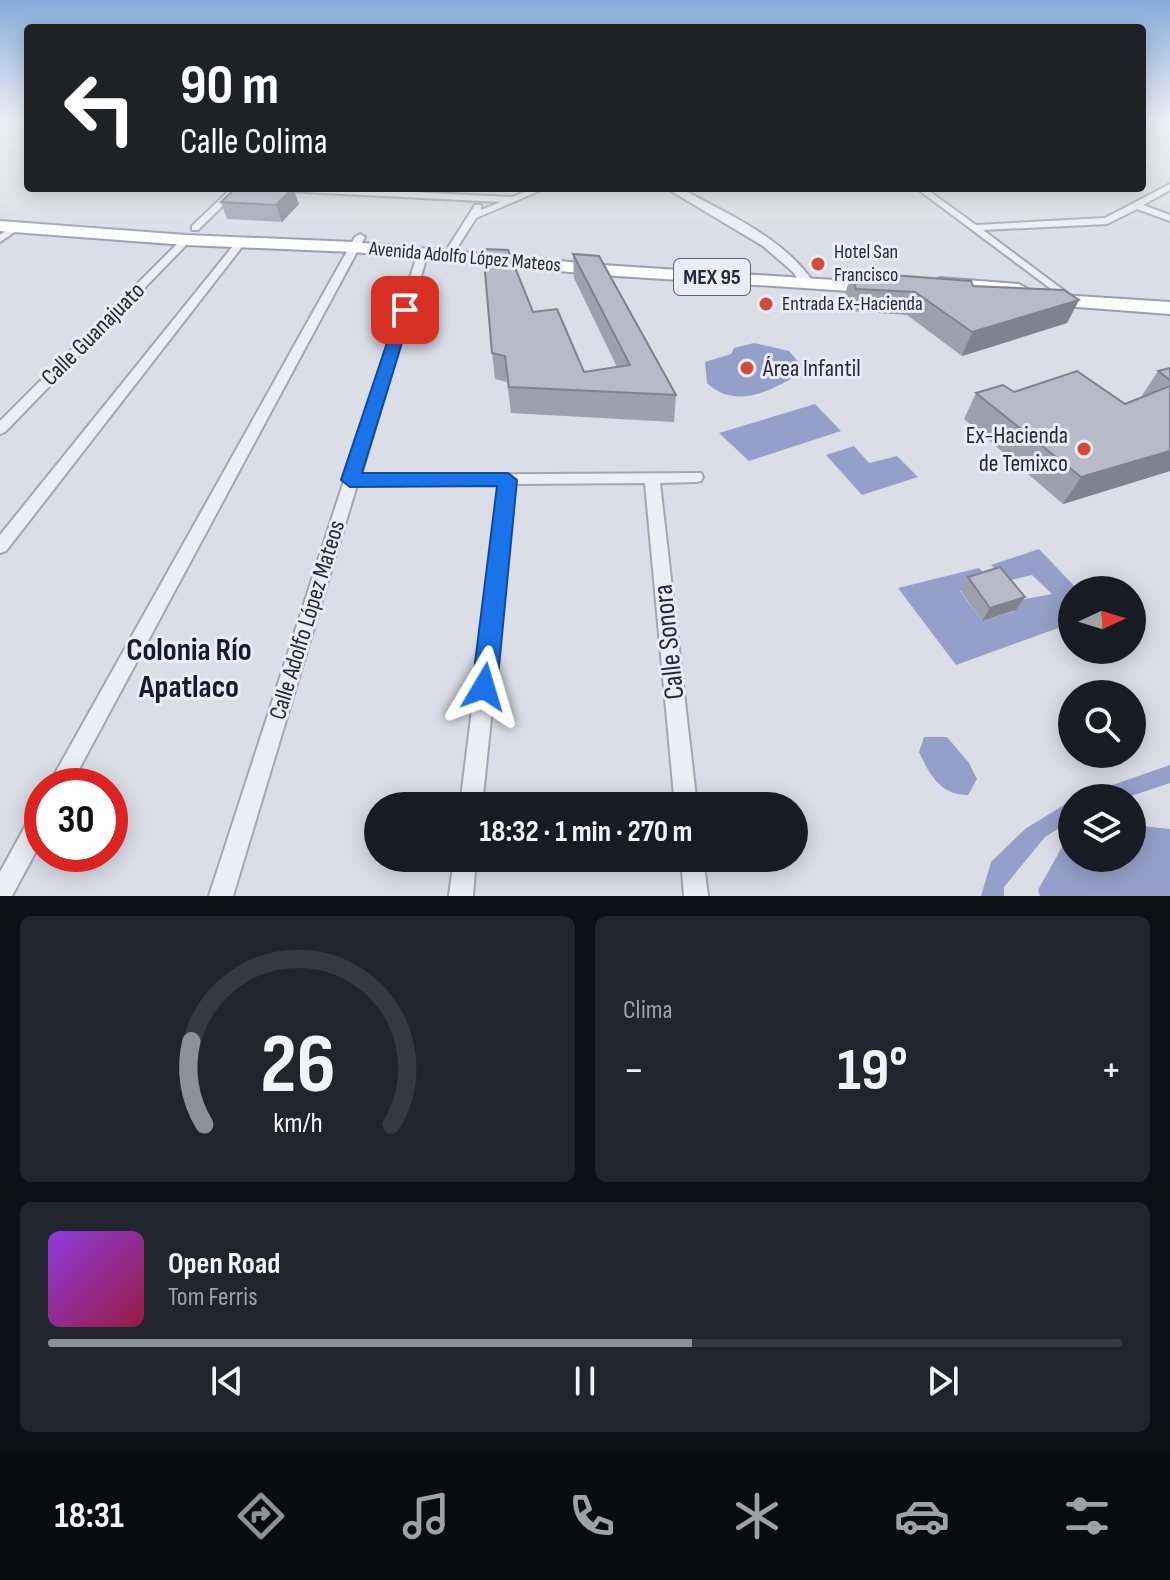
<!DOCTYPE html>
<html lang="es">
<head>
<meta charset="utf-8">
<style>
	:root { --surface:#171b24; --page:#20242c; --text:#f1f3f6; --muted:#9ea1a6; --line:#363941; --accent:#8c9099 }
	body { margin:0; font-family:"Sofia Sans Condensed",sans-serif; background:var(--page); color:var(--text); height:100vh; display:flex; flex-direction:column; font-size:30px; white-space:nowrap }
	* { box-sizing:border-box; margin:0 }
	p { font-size:26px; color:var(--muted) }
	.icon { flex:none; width:44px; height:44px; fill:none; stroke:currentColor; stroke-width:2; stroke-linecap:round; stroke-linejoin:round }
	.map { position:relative; height:896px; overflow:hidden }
	.details { display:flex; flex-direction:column; gap:20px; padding:20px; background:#0d0f14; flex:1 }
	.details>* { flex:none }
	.guide { position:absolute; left:24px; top:24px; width:1122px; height:168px; border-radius:8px; box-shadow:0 4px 20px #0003; background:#202124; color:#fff; overflow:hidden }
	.needle { width:52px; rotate:86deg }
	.buttons { position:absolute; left:1058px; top:576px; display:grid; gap:16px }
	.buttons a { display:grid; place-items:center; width:88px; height:88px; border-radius:50%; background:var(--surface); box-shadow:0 4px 20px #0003; font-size:40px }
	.speed { position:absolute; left:24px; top:768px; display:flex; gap:16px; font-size:40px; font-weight:700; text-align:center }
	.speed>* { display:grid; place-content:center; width:104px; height:104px; border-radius:50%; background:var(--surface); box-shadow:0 4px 20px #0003; line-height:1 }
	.speed .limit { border:12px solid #d22; background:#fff; color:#111 }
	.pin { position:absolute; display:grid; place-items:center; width:68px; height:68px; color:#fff; margin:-34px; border-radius:16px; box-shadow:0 4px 12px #0006 }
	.me { position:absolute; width:88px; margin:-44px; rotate:7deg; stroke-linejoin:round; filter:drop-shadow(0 0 6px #0008) }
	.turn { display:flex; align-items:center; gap:28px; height:168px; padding:0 24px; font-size:36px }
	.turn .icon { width:104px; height:104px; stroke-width:2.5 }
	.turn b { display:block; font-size:56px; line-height:68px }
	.big { font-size:60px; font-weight:700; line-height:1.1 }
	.details .tile { flex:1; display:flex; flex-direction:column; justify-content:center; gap:12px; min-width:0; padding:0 28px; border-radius:12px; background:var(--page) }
	.details .dial { align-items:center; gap:0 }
	.dial svg { height:208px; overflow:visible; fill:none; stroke:var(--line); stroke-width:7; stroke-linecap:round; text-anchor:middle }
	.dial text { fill:var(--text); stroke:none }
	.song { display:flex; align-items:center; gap:24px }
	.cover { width:96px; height:96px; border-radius:12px; background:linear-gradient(135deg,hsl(270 70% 55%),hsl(340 70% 35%)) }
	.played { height:8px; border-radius:4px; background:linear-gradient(90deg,var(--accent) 60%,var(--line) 60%) }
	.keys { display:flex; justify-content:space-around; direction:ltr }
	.heat { display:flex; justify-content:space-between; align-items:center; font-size:44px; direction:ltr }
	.details .tiles { flex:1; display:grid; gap:20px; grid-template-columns:1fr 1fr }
	.tile:last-child { grid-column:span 2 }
	.trip { position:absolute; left:364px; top:792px; width:444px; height:80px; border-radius:40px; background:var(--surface); box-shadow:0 4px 20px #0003; font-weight:700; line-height:80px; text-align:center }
	.dock { display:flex; height:128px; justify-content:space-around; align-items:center; background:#090b0e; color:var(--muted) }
	.dock .icon { width:56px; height:56px }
	.dock .selected { color:var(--accent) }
	.dock b { font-size:36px; color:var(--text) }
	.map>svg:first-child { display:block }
</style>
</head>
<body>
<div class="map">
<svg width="1170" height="896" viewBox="0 0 1170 896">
	<rect width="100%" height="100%" fill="#dbdde7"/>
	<g fill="#94a0c9">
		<path d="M754,343L789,351L801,365L799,374C771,391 735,410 707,383L705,362L731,354L734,348Z"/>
		<polygon points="815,404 841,431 749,461 719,433"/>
		<polygon points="854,446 869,463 897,456 918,477 862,495 826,455"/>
		<polygon points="1039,549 1078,590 1072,590 1072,623 956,665 898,588 979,568 991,580 960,591 982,621 1015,611 1010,602 1052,594 1032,575 1006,581 991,565"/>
		<path d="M924,737H947L969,763L977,779L968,795C940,795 930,775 919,752Z"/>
		<polygon points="1170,765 1170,783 1125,798 1075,798"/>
		<polygon points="1072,800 1072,820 1045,837 1004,887 1004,896 981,896 991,862 1025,829"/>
		<polygon points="1132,825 1170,829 1170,896 1040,896 1038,890 1062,847 1072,842 1072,858 1132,858"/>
	</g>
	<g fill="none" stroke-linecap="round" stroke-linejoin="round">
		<defs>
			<g id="minor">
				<polygon points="1170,184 1170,190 1143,205 1170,215 1170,221 1137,209 1107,224 983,230 1074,298 1075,300 1070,303 916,188 925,188 976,225 1105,218"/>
				<polygon points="232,188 241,188 198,230 192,230 192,226"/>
				<polygon points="280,188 334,188 512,197 535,188 546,188 476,218 457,248 454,249 449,246 475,205 481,205 481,210 501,202 284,191"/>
				<polygon points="14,225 22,227 0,242 0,235"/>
				<polygon points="360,234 365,237 70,786 48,786 355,237"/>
				<polygon points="183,238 191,240 5,432 0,434 0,421"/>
				<polygon points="237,241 245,243 6,551 0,553 0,535"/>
				<polygon points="423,250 428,253 361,475 701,473 703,477 701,481 696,482 660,483 697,806 675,806 645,483 515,484 482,806 460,806 500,484 357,485 233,896 209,896 418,253"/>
				<polygon points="42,807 42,840 12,896 0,896 0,872 34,810"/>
				<polygon points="454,858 476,858 473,896 449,896"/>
				<polygon points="681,858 703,858 708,896 684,896"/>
			</g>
			<path id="tertiary" d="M666,188H680C727,214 783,237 814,283L807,287L802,286L793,272L763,246Z"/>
			<g id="primary">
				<polygon points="0,221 186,235 353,242 602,265 880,283 889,288 880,293 602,275 353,252 186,245 0,231"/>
				<polygon points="940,278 1019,284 1028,289 1019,294 934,287 931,283"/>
				<polygon points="1045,294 1170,302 1170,314 1038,304 1036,300"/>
			</g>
		</defs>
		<use href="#minor" stroke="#a4a6b4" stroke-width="4"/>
		<use href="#tertiary" stroke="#a4a6b4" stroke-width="4"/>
		<use href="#primary" stroke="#9a9eb3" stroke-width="4"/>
		<use href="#minor" fill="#eeeff5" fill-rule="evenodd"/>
		<use href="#tertiary" fill="#eeeff5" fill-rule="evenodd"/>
		<use href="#primary" fill="#fff" fill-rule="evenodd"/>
	</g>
	<g fill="#9ea0ae">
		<polygon points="221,202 299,204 282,222 227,219"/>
		<polygon points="573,254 676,395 674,422 511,413 507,382 495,379 492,353 533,312 584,372 617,367 574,278"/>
		<polygon points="851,272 973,286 1079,300 1067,323 962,356 907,315 850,311 845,295"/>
		<polygon points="1170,368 1170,471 1063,504 964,419 976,393 1014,392 1125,404 1141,397 1158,371"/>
		<polygon points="968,577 1025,597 1016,610 982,621 960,590"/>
	</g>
	<g fill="#81828d">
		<polygon points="293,188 299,204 282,222 276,205"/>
		<polygon points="1079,300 1067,323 962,356 972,332"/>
		<polygon points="1170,451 1170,471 1063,504 1081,477"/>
		<polygon points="1025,597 1016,610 982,621 990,608"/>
	</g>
	<g fill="#b8baca" stroke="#81828d" stroke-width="2">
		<polygon points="236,188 293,188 276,205 221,202"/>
		<polygon points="483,249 508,250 533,312 557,309 584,372 630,365 573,254 599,256 676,395 509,387 505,356 492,353"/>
		<polygon points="851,272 971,281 973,286 1064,290 1079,300 972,332 915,292 856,289"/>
		<polygon points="1170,368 1170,380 1158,371"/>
		<polygon points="1077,371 1125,404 1170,386 1170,451 1081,477 976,393 1003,385 1014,392"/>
		<polygon points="1000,567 1025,597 990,608 968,577"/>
	</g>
	<linearGradient id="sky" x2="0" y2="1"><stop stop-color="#86acdc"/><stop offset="0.49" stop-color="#eff0f4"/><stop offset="1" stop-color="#eff0f4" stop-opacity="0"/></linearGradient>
	<rect width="1170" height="246" fill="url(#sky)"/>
	<polygon fill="#1a73e8" stroke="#114b97" stroke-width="2" points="405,306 412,310 362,473 508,473 517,480 497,687 493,695 484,699 475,695 472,687 497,486 350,487 341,480 398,310"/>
	<g fill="#d54938" stroke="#ebecf5" stroke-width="3">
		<circle cx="818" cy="264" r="8"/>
		<circle cx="766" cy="304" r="8"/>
		<circle cx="747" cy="368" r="8"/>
		<circle cx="1084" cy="449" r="8"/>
	</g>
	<g text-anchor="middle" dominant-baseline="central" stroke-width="6" stroke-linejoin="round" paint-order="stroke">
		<g font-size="20" fill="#25273d" stroke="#ebecf5" text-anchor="start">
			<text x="834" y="252">Hotel San<tspan x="834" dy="23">Francisco</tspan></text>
			<text x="782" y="304">Entrada Ex-Hacienda</text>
		</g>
		<g font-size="20" fill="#25273d" stroke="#ebecf5">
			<text transform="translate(465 257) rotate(5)">Avenida Adolfo López Mateos</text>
		</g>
		<rect fill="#ebecf5" stroke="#606274" stroke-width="2" x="674" y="259" width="76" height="36" rx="6"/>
		<g font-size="22" font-weight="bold" fill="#25273d">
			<text x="712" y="277">MEX 95</text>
		</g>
		<g font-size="24" fill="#25273d" stroke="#ebecf5">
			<text transform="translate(93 334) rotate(-45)">Calle Guanajuato</text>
			<text transform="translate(307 620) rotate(-73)">Calle Adolfo López Mateos</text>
		</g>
		<g font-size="24" fill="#25273d" stroke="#ebecf5" text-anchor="start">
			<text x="763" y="368">Área Infantil</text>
			<text x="1068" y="435" text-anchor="end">Ex-Hacienda<tspan x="1068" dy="28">de Temixco</tspan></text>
		</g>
		<g font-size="28" fill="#25273d" stroke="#ebecf5">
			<text transform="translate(669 642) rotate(-96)">Calle Sonora</text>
		</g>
		<g font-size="32" font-weight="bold" fill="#17192e" stroke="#ebecf5">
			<text x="189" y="650">Colonia Río<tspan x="189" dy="37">Apatlaco</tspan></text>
		</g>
	</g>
</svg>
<div class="buttons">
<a><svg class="needle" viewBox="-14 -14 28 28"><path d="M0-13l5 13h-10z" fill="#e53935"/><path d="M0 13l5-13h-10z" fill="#9ea1a6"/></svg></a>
<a><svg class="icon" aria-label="search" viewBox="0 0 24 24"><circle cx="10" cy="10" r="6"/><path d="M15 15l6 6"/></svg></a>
<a><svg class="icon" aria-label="layers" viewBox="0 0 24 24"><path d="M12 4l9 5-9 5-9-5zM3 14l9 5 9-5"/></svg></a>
</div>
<div class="speed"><div class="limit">30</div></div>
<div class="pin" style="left:405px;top:310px;background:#d93025"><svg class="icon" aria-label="arrive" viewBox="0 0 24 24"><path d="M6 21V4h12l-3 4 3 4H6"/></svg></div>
<svg class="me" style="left:484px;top:687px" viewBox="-20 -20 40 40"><path d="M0-17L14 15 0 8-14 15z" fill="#1a73e8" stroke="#fff" stroke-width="4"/></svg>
<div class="trip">18:32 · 1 min · 270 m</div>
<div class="guide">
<div class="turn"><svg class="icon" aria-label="left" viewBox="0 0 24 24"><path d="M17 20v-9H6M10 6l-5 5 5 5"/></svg><div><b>90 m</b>Calle Colima</div></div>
</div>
</div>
<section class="details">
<div class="tiles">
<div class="tile dial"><svg viewBox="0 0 100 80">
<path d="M14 69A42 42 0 1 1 86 69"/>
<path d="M14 69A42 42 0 0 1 9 37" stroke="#8c9099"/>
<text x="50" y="56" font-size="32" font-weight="700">26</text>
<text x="50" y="72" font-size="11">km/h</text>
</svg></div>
<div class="tile"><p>Clima</p>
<div class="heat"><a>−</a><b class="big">19°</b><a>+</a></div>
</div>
<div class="tile">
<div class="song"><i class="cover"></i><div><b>Open Road</b><p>Tom Ferris</p></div></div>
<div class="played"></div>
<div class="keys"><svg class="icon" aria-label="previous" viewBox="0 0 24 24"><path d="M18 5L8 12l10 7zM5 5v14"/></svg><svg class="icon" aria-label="pause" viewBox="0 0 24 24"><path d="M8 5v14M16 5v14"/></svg><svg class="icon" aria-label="next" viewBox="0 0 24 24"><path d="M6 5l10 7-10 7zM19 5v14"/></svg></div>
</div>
</div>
</section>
<nav class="dock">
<b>18:31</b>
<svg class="icon selected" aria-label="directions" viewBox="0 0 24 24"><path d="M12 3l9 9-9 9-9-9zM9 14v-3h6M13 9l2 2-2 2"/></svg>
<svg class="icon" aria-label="music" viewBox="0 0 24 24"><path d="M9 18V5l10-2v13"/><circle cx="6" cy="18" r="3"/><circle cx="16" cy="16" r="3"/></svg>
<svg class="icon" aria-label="phone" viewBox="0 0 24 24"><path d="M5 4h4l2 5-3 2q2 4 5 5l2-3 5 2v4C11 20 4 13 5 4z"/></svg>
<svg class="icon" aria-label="climate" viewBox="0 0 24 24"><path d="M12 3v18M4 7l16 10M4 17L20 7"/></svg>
<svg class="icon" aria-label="car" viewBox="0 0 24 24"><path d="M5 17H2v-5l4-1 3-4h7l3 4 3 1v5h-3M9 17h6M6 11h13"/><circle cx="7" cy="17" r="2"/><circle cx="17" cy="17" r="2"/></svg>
<svg class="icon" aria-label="filters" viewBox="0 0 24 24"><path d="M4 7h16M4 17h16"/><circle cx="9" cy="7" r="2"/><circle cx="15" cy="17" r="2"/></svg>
</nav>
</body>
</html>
